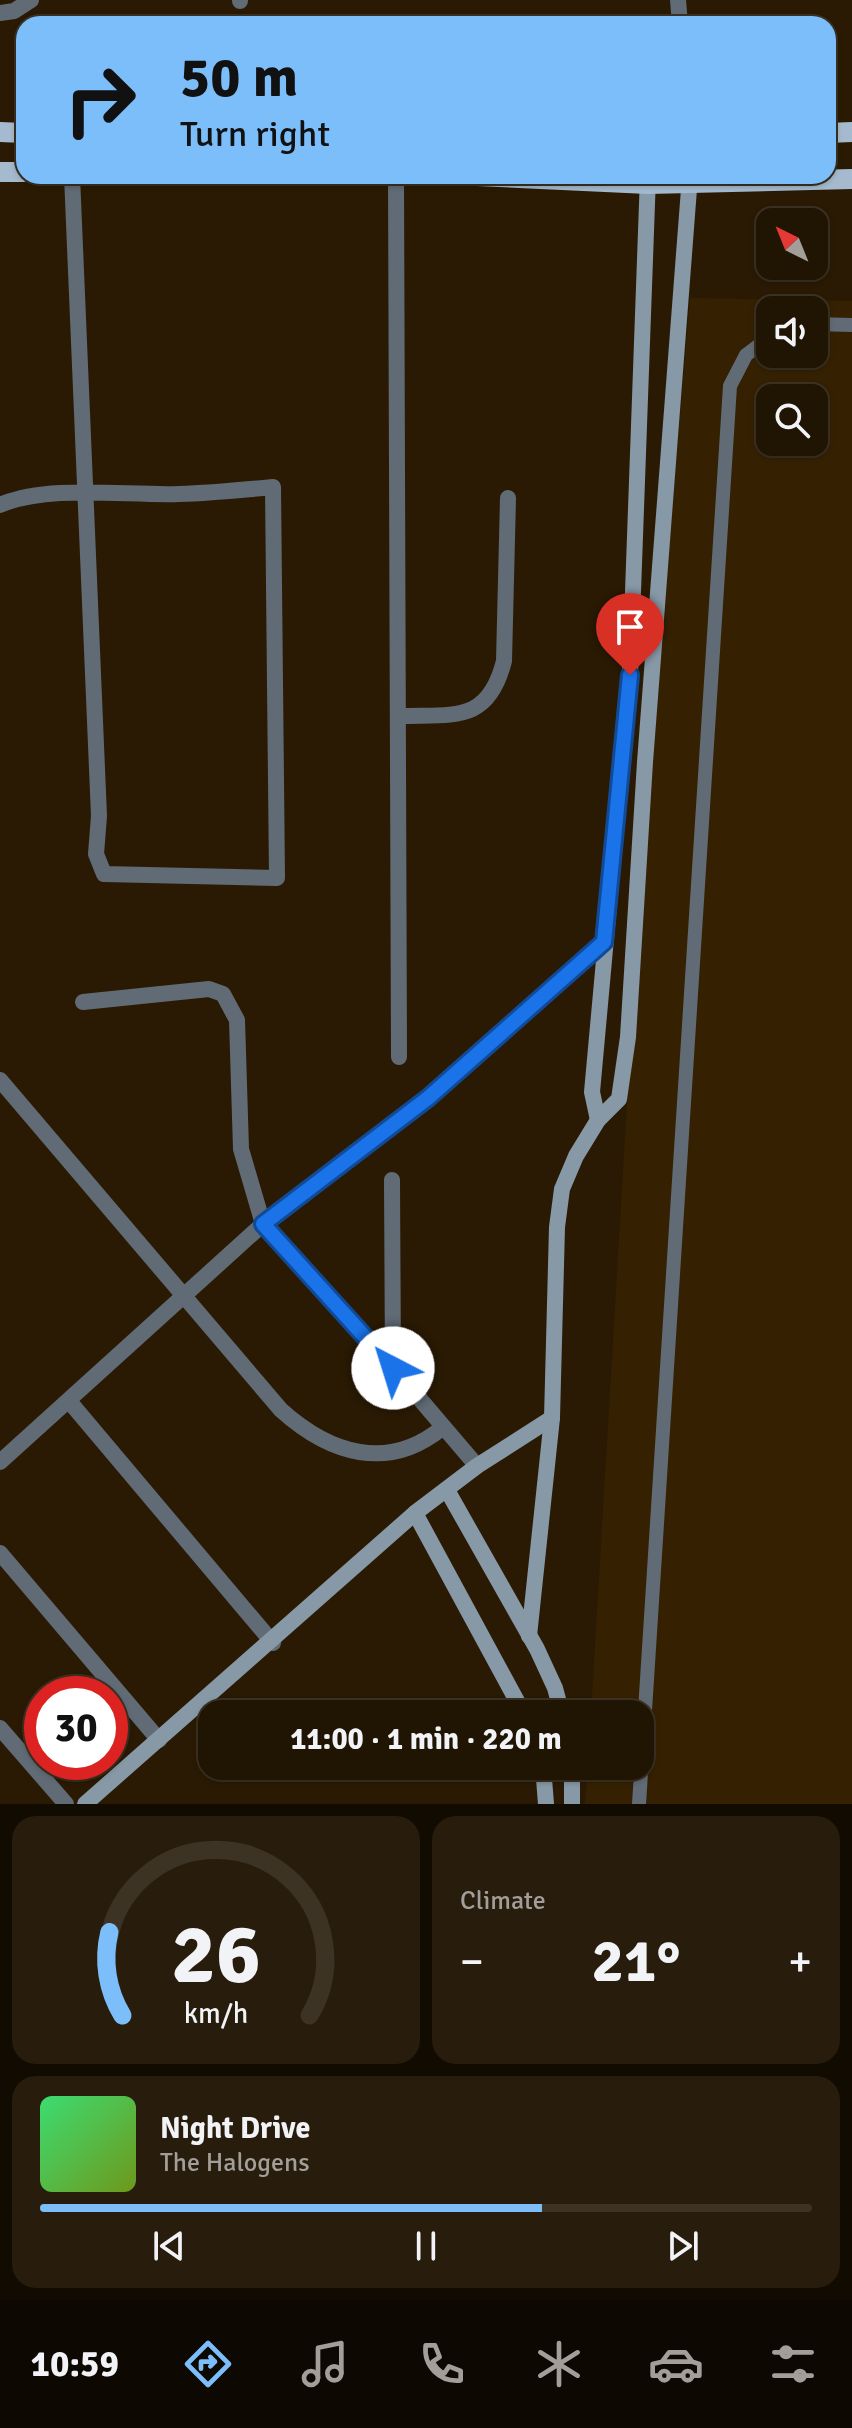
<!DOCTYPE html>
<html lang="en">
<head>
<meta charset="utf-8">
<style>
	:root { --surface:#201402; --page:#281d0c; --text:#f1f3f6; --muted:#a29e99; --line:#3d3324; --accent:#7cbef9 }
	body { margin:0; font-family:Signika,sans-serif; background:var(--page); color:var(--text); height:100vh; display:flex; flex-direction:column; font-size:30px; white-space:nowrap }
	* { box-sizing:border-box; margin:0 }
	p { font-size:26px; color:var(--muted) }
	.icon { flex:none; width:44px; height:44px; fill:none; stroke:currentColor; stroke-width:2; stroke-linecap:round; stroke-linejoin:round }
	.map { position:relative; height:1804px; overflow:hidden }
	.sheet { display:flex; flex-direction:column; gap:12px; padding:12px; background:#120b01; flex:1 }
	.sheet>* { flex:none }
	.guide { position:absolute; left:16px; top:16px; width:820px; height:168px; border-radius:24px; box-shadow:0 2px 6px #0004,0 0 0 2px var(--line); background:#7cbef9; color:#111; overflow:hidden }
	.needle { width:52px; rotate:317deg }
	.buttons { position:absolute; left:756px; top:208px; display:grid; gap:16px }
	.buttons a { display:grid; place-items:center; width:72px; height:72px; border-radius:16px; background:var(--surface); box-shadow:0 2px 6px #0004,0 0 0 2px var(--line); font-size:40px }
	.speed { position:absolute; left:24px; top:1676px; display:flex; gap:16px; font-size:40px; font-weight:700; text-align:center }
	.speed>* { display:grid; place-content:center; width:104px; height:104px; border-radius:50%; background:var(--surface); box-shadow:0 2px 6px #0004,0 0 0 2px var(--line); line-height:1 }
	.speed .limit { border:12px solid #d22; background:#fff; color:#111 }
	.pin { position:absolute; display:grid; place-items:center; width:68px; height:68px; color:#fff; margin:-82px -34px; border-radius:50% 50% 50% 0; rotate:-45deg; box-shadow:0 0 8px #0007 }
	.pin .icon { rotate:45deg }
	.me { position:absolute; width:88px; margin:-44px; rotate:320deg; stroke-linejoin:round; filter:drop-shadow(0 0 6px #0008) }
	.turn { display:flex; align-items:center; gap:28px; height:168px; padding:0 32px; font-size:36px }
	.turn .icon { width:104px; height:104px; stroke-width:2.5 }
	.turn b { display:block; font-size:56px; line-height:68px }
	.big { font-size:60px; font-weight:700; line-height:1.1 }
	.sheet .tile { flex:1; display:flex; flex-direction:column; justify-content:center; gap:12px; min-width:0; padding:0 28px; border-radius:24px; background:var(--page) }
	.sheet .dial { align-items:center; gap:0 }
	.dial svg { height:208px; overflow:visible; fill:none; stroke:var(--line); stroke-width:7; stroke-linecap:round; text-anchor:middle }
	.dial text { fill:var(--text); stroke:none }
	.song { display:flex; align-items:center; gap:24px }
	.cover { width:96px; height:96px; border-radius:12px; background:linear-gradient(135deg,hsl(140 70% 55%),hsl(80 70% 35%)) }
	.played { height:8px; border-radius:4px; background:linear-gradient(90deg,var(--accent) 65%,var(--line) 65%) }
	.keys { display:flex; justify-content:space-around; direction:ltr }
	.heat { display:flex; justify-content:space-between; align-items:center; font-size:44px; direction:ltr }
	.sheet .tiles { flex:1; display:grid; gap:12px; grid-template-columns:1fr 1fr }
	.tile:last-child { grid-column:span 2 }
	.trip { position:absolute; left:198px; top:1700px; width:456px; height:80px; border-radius:24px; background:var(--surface); box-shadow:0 2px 6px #0004,0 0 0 2px var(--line); font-weight:700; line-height:80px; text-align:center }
	.menu { display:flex; height:128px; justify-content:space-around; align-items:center; background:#0d0801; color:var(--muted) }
	.menu .icon { width:56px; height:56px }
	.menu .active { color:var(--accent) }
	.menu b { font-size:36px; color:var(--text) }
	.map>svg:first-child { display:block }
</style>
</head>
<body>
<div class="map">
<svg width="852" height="1804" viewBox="0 0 852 1804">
	<rect width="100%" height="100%" fill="#2a1a03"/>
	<path fill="#352102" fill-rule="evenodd" d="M690,298L852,301V1804H585L588,1766H640V1714H591L639,901ZM770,310H814V354H770ZM770,398H814V442H770Z"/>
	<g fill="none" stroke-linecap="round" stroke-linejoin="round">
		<g stroke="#616b75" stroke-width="14">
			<polyline points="814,324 852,325"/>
			<polyline points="639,1804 730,386 746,355 770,337"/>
		</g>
		<g stroke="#616b75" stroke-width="16">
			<polyline points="240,0 240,1"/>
			<polyline points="678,0 680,24"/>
			<polyline points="0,13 14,11 31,0"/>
			<polyline points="396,176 399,1057"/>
			<path d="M0,505C48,484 127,496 179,494C210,493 242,490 273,487L277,878L104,874L96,854L99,816L72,176"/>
			<path d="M399,716C454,714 488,724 504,661L508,498"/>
			<polyline points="83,1002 209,989 223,994 237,1020 241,1149 263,1224 367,1337 477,1466"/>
			<path d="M0,1080L281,1410C330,1454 388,1472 442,1428"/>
			<polyline points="392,1180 393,1368"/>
			<polyline points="69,1401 273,1643"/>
			<polyline points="0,1462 263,1224 428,1098 604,942"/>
			<polyline points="0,1553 159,1740"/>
			<polyline points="0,1728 66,1804"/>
		</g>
		<g stroke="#8798a7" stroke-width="16">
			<polyline points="598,1120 592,1092 630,675 648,176"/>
			<polyline points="447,1490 537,1649 555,1688 562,1714"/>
			<polyline points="415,1513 524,1714"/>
			<polyline points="529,1636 552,1418 557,1227 562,1189 576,1156 598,1120 619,1099 628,1037 645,762 690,176"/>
			<polyline points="543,1766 546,1804"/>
			<polyline points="85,1804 415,1513 477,1466 552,1418"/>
			<polyline points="572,1804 572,1766"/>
		</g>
		<g stroke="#a5bace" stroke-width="20">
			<polyline points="0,132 24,133"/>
			<polyline points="828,133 852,132"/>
			<polyline points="0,172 24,172"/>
			<polyline points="477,176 648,184 852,179"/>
		</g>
	</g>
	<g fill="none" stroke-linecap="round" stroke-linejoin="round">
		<defs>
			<polyline id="route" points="393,1368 263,1224 428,1098 604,942 630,675"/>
		</defs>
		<use href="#route" stroke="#114b97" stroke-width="20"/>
		<use href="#route" stroke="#1a73e8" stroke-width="14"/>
	</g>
</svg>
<div class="buttons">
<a><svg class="needle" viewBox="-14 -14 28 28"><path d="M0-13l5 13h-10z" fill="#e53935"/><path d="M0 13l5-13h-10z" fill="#a29e99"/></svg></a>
<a><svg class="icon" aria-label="sound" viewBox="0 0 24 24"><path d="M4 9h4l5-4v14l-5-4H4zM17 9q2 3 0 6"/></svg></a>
<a><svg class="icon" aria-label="search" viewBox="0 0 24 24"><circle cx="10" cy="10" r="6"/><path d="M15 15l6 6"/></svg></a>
</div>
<div class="speed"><div class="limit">30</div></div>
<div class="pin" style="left:630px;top:675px;background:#d93025"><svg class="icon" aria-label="arrive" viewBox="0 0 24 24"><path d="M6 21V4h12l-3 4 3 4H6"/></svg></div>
<svg class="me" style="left:393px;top:1368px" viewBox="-20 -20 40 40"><circle r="19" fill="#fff"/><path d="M0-13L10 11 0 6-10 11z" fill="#1a73e8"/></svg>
<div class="trip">11:00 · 1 min · 220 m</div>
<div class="guide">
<div class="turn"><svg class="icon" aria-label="right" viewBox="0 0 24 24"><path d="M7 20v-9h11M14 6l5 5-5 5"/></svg><div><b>50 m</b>Turn right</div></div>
</div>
</div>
<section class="sheet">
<div class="tiles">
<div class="tile dial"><svg viewBox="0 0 100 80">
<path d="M14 69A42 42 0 1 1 86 69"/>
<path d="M14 69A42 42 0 0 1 9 37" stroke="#7cbef9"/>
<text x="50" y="56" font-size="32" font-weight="700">26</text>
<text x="50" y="72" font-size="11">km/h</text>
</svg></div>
<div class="tile"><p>Climate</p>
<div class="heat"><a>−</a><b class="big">21°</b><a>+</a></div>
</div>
<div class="tile">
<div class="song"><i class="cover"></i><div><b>Night Drive</b><p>The Halogens</p></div></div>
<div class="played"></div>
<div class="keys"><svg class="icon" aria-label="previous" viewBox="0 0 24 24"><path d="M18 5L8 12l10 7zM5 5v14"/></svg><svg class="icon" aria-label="pause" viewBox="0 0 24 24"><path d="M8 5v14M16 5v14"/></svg><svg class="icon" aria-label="next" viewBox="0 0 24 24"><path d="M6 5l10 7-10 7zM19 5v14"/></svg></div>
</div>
</div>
</section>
<nav class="menu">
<b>10:59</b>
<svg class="icon active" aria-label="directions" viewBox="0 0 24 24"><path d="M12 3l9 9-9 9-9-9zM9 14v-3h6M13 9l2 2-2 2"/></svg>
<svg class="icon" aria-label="music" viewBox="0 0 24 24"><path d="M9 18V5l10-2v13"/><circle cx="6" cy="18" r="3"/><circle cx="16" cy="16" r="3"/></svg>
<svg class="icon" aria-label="phone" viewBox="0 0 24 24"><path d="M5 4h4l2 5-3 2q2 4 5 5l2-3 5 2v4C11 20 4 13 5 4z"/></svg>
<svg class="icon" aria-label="climate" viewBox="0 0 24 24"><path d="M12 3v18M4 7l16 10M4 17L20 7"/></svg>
<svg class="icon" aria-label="car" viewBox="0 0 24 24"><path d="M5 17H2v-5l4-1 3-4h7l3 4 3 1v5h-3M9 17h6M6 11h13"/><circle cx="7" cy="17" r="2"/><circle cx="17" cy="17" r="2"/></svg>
<svg class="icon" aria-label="filters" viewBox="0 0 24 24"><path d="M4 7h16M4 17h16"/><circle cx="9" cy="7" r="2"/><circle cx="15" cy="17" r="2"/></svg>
</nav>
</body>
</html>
